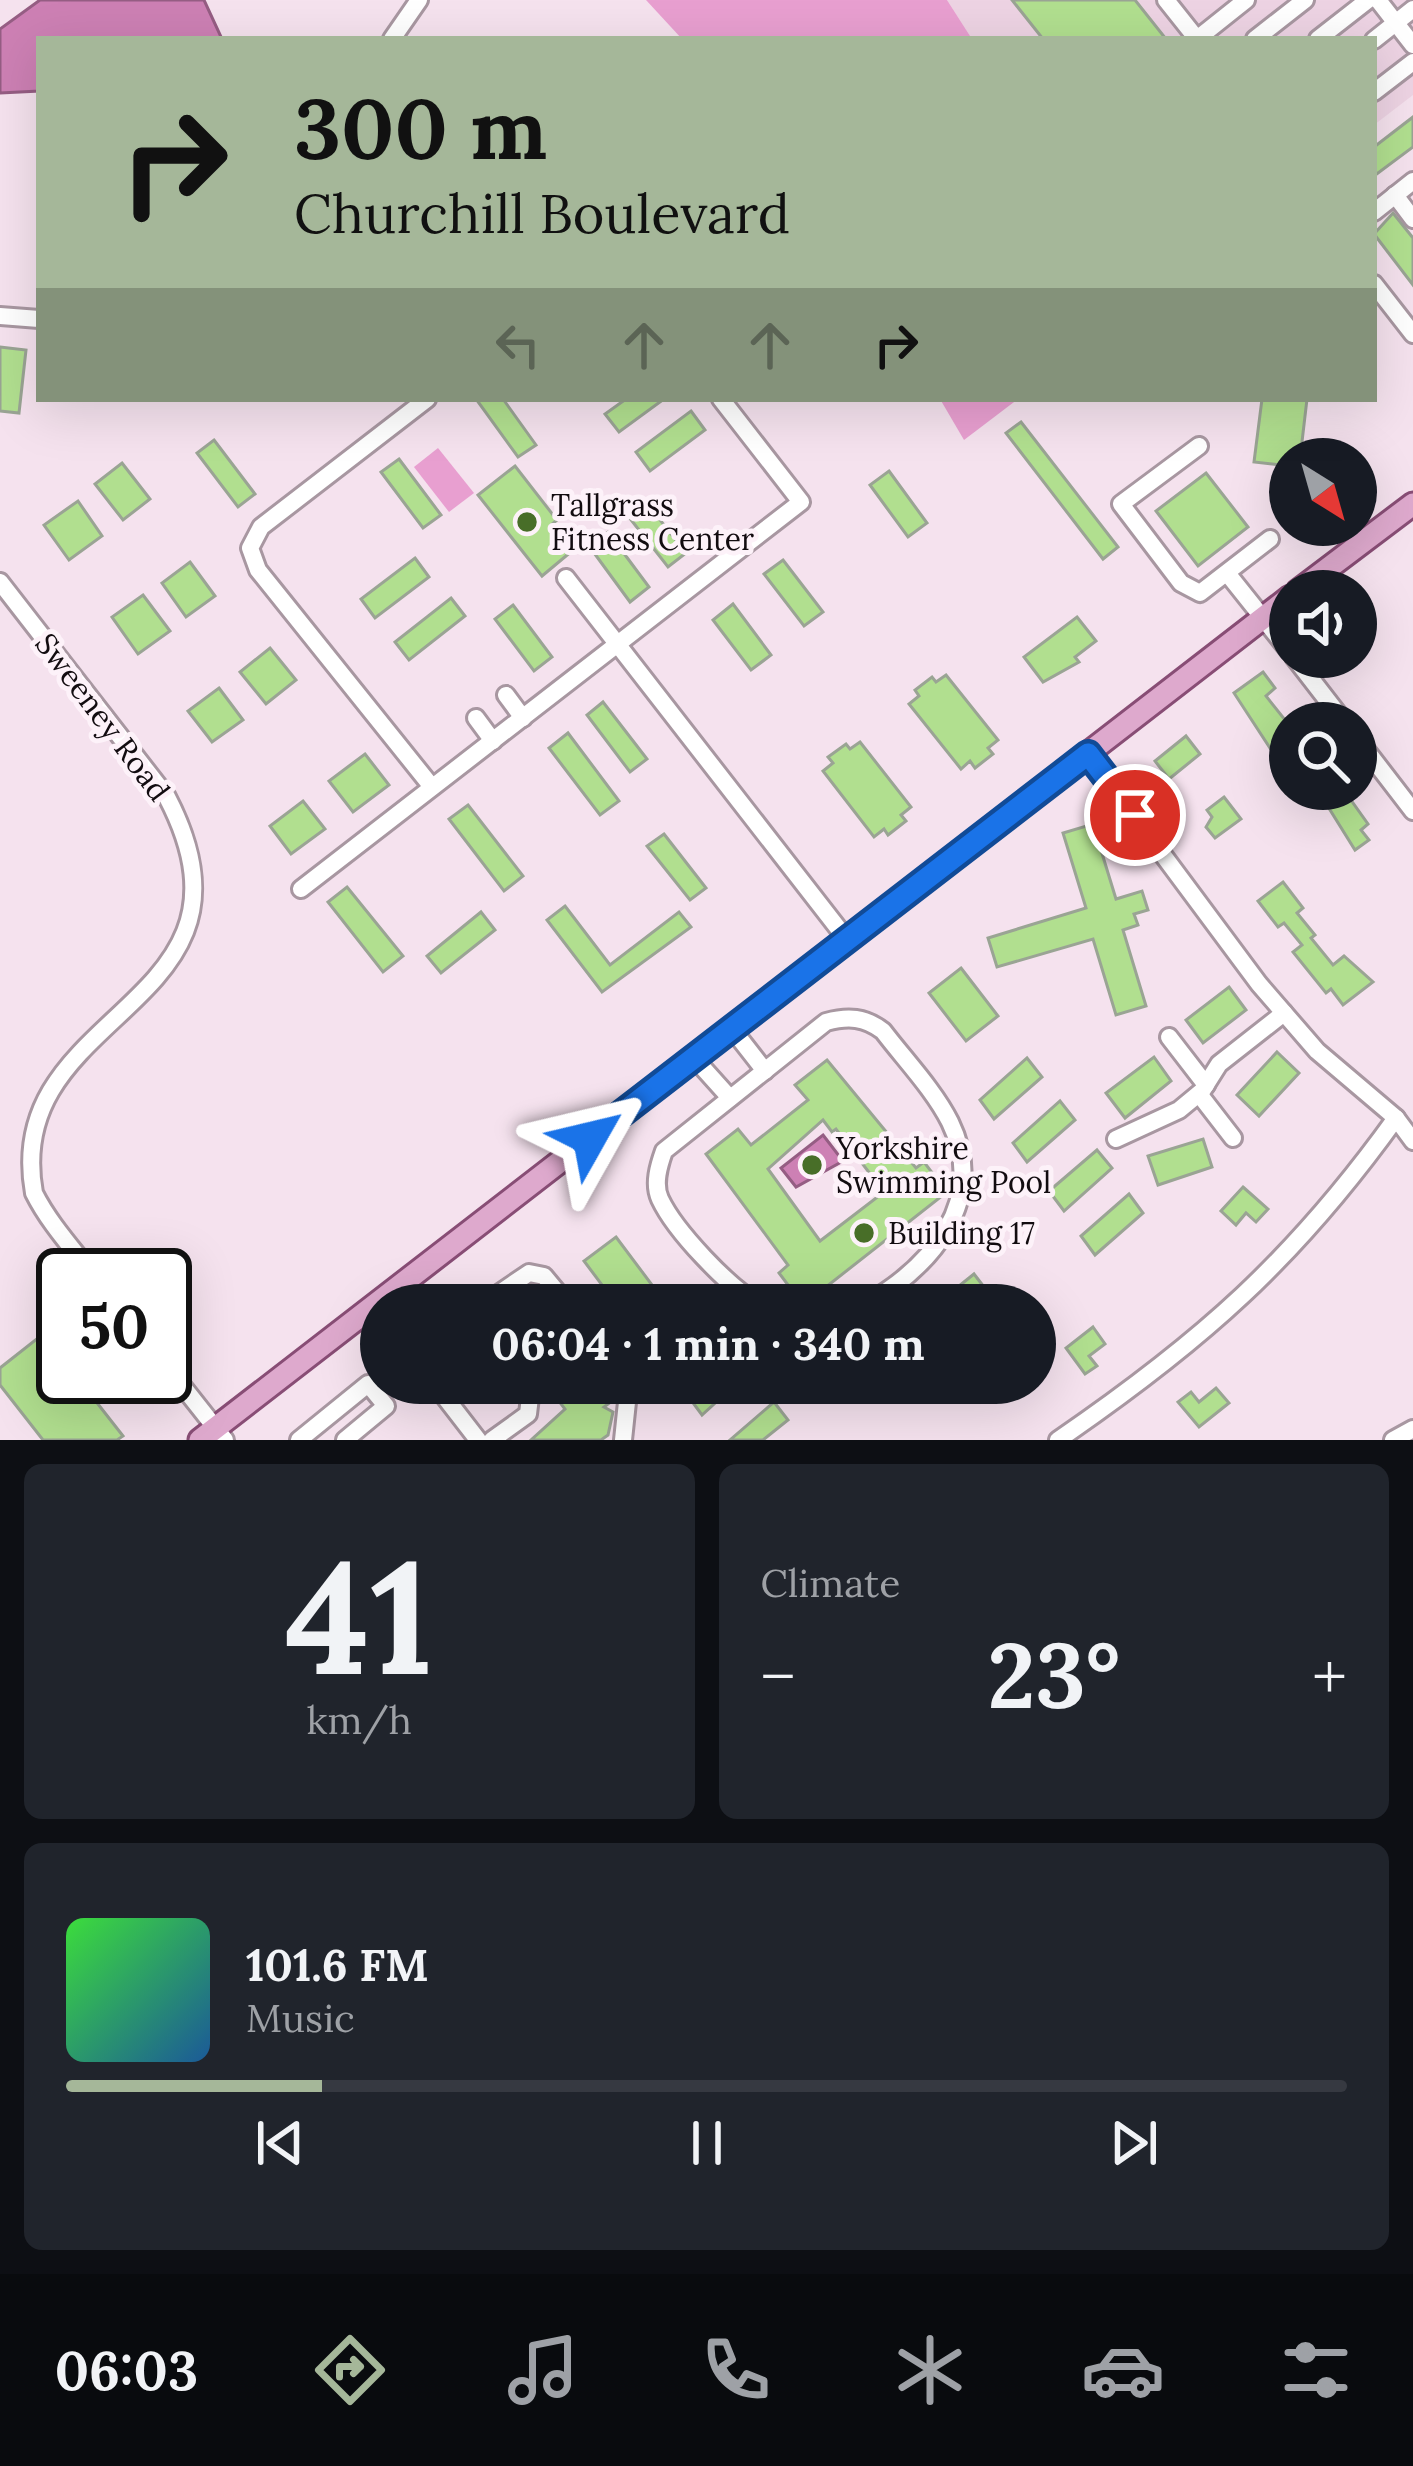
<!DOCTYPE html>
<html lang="en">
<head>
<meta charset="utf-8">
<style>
	:root { --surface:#171b24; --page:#20242c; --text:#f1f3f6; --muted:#9ea1a6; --line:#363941; --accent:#a5b799 }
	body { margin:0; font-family:Lora,serif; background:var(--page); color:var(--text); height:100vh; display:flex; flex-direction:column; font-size:45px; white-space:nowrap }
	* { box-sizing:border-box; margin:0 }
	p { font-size:39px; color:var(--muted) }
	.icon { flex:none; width:66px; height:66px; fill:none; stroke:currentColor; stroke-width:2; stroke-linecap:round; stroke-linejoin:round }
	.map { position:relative; height:1440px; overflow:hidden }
	.details { display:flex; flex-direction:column; gap:24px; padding:24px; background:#0d0f14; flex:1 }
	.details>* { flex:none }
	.guide { position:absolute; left:36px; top:36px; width:1341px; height:366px; border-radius:0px; box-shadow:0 12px 48px #0002; background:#a5b799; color:#111; overflow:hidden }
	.needle { width:78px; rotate:143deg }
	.tools { position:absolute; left:1269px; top:438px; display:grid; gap:24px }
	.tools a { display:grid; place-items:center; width:108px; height:108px; border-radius:50%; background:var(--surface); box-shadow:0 12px 48px #0002; font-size:60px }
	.speed { position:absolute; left:36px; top:1248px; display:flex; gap:24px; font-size:60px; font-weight:700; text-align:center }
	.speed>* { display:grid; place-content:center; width:156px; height:156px; border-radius:50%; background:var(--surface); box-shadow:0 12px 48px #0002; line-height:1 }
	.speed .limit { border:6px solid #111; border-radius:18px; background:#fff; color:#111 }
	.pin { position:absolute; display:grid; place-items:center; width:102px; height:102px; color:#fff; margin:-51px; border:6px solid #fff; border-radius:50%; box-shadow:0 3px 12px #0007 }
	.me { position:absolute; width:132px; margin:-66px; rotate:53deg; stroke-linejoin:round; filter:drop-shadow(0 0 9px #0008) }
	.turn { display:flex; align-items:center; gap:42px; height:252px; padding:0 60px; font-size:54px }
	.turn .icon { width:156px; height:156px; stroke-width:2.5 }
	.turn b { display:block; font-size:84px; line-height:102px }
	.lanes { display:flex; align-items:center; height:114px; padding:0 60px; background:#0003; justify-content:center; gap:60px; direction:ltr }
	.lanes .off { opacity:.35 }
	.big { font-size:90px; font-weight:800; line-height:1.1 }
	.details .tile { flex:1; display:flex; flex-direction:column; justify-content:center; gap:18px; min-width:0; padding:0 42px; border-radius:18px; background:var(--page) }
	.details .dial { align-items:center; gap:0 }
	.dial b { font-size:156px; line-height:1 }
	.song { display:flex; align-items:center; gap:36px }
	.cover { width:144px; height:144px; border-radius:18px; background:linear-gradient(135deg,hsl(120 70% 55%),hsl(210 70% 35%)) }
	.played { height:12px; border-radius:6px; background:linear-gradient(90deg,var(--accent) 20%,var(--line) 20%) }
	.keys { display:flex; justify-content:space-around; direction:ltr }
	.heat { display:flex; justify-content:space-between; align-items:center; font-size:66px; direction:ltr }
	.details .tiles { flex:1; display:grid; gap:24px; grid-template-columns:1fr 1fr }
	.tile:last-child { grid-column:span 2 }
	.trip { position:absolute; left:360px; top:1284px; width:696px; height:120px; border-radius:60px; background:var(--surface); box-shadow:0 12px 48px #0002; font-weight:800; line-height:120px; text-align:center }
	.tab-bar { display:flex; height:192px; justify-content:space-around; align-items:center; background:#090b0e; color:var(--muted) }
	.tab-bar .icon { width:84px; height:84px }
	.tab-bar .active { color:var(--accent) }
	.tab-bar b { font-size:54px; color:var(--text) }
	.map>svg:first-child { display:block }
</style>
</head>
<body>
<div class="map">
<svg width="1413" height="1440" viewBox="0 0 1413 1440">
	<rect width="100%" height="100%" fill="#f5e2ee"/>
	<polygon fill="#edd3e3" points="947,0 1413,0 1413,95 1374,125 1374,39 972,39"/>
	<g fill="#e89fd0">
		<polygon points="646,0 947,0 972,39 682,39"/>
		<polygon points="940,399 1018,399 964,440"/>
		<polygon points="438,448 474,493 449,512 414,467"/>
	</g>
	<g fill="#cd80b4" stroke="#955d83" stroke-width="3">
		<polygon points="40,0 204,0 222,39 39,39 39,91 0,93 0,29"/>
		<polygon points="823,1135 843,1161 796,1187 781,1168"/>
	</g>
	<g fill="#b1df8f" stroke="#9aa494" stroke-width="3" fill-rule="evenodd">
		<polygon points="1012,0 1135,0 1166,39 1043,39"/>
		<polygon points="1413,117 1413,147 1374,176 1374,147"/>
		<polygon points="1393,213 1413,238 1413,285 1374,234"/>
		<polygon points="0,347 26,350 19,413 0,411"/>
		<polygon points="476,399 503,399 536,445 518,457"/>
		<polygon points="626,399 664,399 619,432 605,414"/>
		<polygon points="1262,399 1307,399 1300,459 1290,459 1290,466 1254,462"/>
		<polygon points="691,411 705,430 650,471 636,452"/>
		<polygon points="1021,422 1118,547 1103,559 1006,433"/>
		<polygon points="214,440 255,494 238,507 197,453"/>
		<polygon points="399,459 441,515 423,528 381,472"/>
		<polygon points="122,463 150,499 123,520 95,484"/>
		<polygon points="515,466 557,520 551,525 572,551 542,576 478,495"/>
		<polygon points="889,471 927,523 908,537 870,485"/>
		<polygon points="1206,473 1248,527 1198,566 1156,511"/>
		<polygon points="78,501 102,536 69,560 44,525"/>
		<polygon points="646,502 686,553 668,567 628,516"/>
		<polygon points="608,532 649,587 630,602 589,546"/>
		<polygon points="415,558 429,577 375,618 361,599"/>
		<polygon points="783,560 823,612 804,626 764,574"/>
		<polygon points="190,562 215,596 186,617 162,583"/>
		<polygon points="143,595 170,631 138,654 112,617"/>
		<polygon points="451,598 465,616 409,660 395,642"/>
		<polygon points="733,604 771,655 751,670 713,620"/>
		<polygon points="513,605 552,657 534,671 495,619"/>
		<polygon points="1077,617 1096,641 1075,657 1079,662 1043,682 1024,657"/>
		<polygon points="270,648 296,680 266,704 240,672"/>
		<polygon points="1263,672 1275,688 1266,696 1285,720 1290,716 1290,758 1278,742 1270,748 1234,693"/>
		<polygon points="946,675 998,740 988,748 993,754 975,768 970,761 961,769 909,704 919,696 915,690 932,677 936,682"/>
		<polygon points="219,688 243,720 212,742 188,711"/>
		<polygon points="603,702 647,759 630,772 587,715"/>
		<polygon points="568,733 619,801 600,815 549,748"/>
		<polygon points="1186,736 1200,754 1169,779 1155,761"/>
		<polygon points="860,742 911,807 901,815 906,821 888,835 884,829 874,837 823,771 833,763 828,757 846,744 850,749"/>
		<polygon points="365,754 389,785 353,812 329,781"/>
		<polygon points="1317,789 1343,789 1368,824 1361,830 1369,840 1355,850"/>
		<polygon points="1224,797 1241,819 1215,838 1206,827 1212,817 1207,810"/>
		<polygon points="303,801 325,829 291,854 270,826"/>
		<polygon points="468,805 523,876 504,891 449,819"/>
		<polygon points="1093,824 1116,899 1142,891 1148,910 1134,914 1138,925 1123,930 1146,1006 1116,1015 1093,939 997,967 988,938 1086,908 1063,833"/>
		<polygon points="664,834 706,888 690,900 647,846"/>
		<polygon points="1283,882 1303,908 1297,913 1315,935 1311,938 1333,965 1344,956 1373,982 1343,1005 1331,989 1326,993 1293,952 1302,945 1284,923 1278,927 1258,901"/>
		<polygon points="347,887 403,956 383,972 328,902"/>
		<polygon points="565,906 610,965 679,912 691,927 602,992 547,920"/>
		<polygon points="481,912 495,930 441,973 427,956"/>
		<polygon points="961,968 998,1016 966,1041 929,993"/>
		<polygon points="1229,987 1246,1010 1203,1043 1186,1020"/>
		<polygon points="1277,1052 1299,1073 1259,1116 1237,1095"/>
		<polygon points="1154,1057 1171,1081 1125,1118 1106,1093"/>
		<polygon points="1027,1058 1042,1077 994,1119 980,1100"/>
		<path d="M827,1060L916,1168L924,1162L947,1192L803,1305L779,1273L788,1265L706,1154L738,1129L751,1145L808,1100L795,1085ZM823,1120L832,1132L836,1129L884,1192L820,1241L768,1169Z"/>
		<polygon points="1060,1101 1075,1120 1027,1162 1013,1143"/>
		<polygon points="1203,1139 1212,1167 1158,1185 1148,1156"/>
		<polygon points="1097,1150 1112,1168 1064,1211 1049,1191"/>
		<polygon points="1243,1187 1268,1209 1256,1222 1246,1213 1236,1225 1221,1211"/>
		<polygon points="1129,1194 1143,1213 1095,1255 1081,1236"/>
		<polygon points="616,1237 652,1285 626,1305 617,1305 584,1261"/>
		<polygon points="974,1274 984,1287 998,1305 966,1305 954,1290"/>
		<polygon points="1093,1327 1105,1344 1089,1356 1097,1366 1085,1374 1066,1348"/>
		<polygon points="43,1334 63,1359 63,1377 93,1377 83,1385 123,1436 117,1440 43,1440 0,1385 0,1368"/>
		<polygon points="545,1383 598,1383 612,1401 604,1407 613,1412 608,1435 601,1440 531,1440 565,1409"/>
		<polygon points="705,1383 737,1383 702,1415 688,1396"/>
		<polygon points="1216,1388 1229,1403 1199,1427 1178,1402 1191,1392 1199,1402"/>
		<polygon points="774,1402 788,1420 763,1440 730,1440"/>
	</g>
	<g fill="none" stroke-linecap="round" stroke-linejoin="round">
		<defs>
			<g id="minor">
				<polyline points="1166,0 1197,39"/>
				<polyline points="1378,0 1413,45"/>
				<polyline points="392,39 419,0"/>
				<polyline points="1197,39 1246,0"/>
				<polyline points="1255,39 1305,0"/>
				<polyline points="1318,39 1368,0"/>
				<polyline points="1374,40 1413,9"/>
				<polyline points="1374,92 1413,62"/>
				<polyline points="1395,195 1413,219"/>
				<polyline points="1374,212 1413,181"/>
				<polyline points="1374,284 1413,334"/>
				<polyline points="0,316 39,319"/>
				<polyline points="427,399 261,527 250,548 258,570 432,787"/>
				<polyline points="1199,446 1121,504 1181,583 1200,593 1270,539"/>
				<polyline points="1227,573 1290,652"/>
				<polyline points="566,578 848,941"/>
				<path d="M0,582L167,797C278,1010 0,1007 34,1193C49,1223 73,1249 93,1275"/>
				<polyline points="1294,657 1345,723"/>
				<polyline points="506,695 523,718"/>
				<polyline points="476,718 493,741"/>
				<polyline points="1356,737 1413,811"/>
				<polyline points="1088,754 1259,984 1317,1051 1396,1118 1413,1141"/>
				<polyline points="301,889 801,502 721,399"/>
				<polyline points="733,1030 765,1071"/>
				<polyline points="1169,1037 1206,1085"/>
				<polyline points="695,1059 730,1098"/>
				<polyline points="1199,1094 1233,1138"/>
				<polyline points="1116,1139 1179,1110 1202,1091 1219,1064 1284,1013"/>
				<polyline points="482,1305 529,1273 544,1276 568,1305"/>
				<path d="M760,1305C729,1288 675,1231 660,1199C653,1184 659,1165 664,1151L826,1022C848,1016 865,1017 883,1031C905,1060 934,1090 950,1122C989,1202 930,1268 864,1305"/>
				<polyline points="165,1364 225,1440"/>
				<polyline points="434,1383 478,1440"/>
				<polyline points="299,1440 368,1384 386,1406 345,1440"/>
				<polyline points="492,1440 528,1414 530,1397 520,1383"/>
				<polyline points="623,1440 629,1383"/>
				<path d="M1058,1440C1201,1342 1294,1260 1396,1118"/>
				<polyline points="1393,1440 1413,1429"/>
			</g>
			<g id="major">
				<polyline points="1298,591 1413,504"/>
				<polyline points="200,1440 1290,597"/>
			</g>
		</defs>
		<use href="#minor" stroke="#a897a1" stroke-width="22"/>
		<use href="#major" stroke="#884d75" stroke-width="27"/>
		<use href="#minor" stroke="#fff" stroke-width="16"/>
		<use href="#major" stroke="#dea9cd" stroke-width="21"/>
	</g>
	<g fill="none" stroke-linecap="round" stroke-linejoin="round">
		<defs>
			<polyline id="route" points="590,1138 1088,754 1135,815"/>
		</defs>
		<use href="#route" stroke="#114b97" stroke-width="30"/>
		<use href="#route" stroke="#1a73e8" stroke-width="21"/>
	</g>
	<g fill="#486e28" stroke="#fdf2f9" stroke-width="4.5">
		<circle cx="527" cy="522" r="12"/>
		<circle cx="812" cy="1165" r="12"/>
		<circle cx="864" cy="1233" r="12"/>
	</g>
	<g text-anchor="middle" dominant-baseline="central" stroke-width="10" stroke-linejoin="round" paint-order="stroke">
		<g font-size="30" fill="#120c10" stroke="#fdf2f9" text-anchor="start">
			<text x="551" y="505">Tallgrass<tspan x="551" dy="34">Fitness Center</tspan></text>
			<text x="836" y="1148">Yorkshire<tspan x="836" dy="34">Swimming Pool</tspan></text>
			<text x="888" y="1233">Building 17</text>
		</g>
		<g font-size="30" fill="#120c10" stroke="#fdf2f9">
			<text transform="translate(103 717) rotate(53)">Sweeney Road</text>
		</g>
	</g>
</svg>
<div class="tools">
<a><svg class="needle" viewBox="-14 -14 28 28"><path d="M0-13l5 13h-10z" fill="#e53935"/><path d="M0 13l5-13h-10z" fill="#9ea1a6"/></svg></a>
<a><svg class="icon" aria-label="sound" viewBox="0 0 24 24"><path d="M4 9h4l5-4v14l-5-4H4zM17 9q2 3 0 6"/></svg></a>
<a><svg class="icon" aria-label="search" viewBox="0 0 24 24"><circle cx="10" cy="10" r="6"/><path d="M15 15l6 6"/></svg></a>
</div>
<div class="speed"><div class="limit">50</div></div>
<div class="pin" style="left:1135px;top:815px;background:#d93025"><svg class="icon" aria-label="arrive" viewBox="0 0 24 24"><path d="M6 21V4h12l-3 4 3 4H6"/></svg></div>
<svg class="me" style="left:590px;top:1138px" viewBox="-20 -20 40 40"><path d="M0-17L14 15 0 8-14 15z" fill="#1a73e8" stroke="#fff" stroke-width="4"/></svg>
<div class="trip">06:04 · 1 min · 340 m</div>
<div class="guide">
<div class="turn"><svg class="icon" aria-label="right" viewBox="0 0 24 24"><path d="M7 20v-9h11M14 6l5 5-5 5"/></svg><div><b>300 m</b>Churchill Boulevard</div></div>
<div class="lanes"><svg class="icon off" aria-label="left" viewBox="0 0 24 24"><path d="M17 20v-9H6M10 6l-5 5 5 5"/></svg><svg class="icon off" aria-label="ahead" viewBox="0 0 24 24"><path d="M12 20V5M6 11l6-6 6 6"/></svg><svg class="icon off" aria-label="ahead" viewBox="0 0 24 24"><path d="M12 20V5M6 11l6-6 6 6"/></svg><svg class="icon" aria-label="right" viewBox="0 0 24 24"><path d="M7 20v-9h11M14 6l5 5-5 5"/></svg></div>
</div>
</div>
<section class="details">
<div class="tiles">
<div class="tile dial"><b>41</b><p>km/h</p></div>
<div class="tile"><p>Climate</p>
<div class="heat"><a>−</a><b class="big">23°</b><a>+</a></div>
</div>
<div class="tile">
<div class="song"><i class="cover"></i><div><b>101.6 FM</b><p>Music</p></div></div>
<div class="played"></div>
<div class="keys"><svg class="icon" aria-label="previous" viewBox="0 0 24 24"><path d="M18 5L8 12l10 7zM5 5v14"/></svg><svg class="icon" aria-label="pause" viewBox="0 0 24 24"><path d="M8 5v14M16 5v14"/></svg><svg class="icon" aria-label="next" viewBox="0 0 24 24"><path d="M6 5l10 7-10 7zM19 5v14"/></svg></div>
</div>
</div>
</section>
<nav class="tab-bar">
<b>06:03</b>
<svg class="icon active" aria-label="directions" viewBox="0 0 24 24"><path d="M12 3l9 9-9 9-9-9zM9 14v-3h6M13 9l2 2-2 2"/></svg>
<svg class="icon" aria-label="music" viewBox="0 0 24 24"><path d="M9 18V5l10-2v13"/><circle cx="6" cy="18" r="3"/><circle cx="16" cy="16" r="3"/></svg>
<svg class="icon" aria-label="phone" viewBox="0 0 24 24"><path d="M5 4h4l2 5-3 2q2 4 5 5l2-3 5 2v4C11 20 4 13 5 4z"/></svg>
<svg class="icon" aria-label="climate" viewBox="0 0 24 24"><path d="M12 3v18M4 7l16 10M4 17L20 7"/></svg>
<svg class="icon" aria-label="car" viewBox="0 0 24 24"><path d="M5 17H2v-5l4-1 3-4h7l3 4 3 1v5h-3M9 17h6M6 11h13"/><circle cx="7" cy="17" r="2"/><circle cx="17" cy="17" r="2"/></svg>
<svg class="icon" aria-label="filters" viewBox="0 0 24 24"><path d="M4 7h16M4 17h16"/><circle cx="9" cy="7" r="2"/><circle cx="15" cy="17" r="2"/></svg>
</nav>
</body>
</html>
